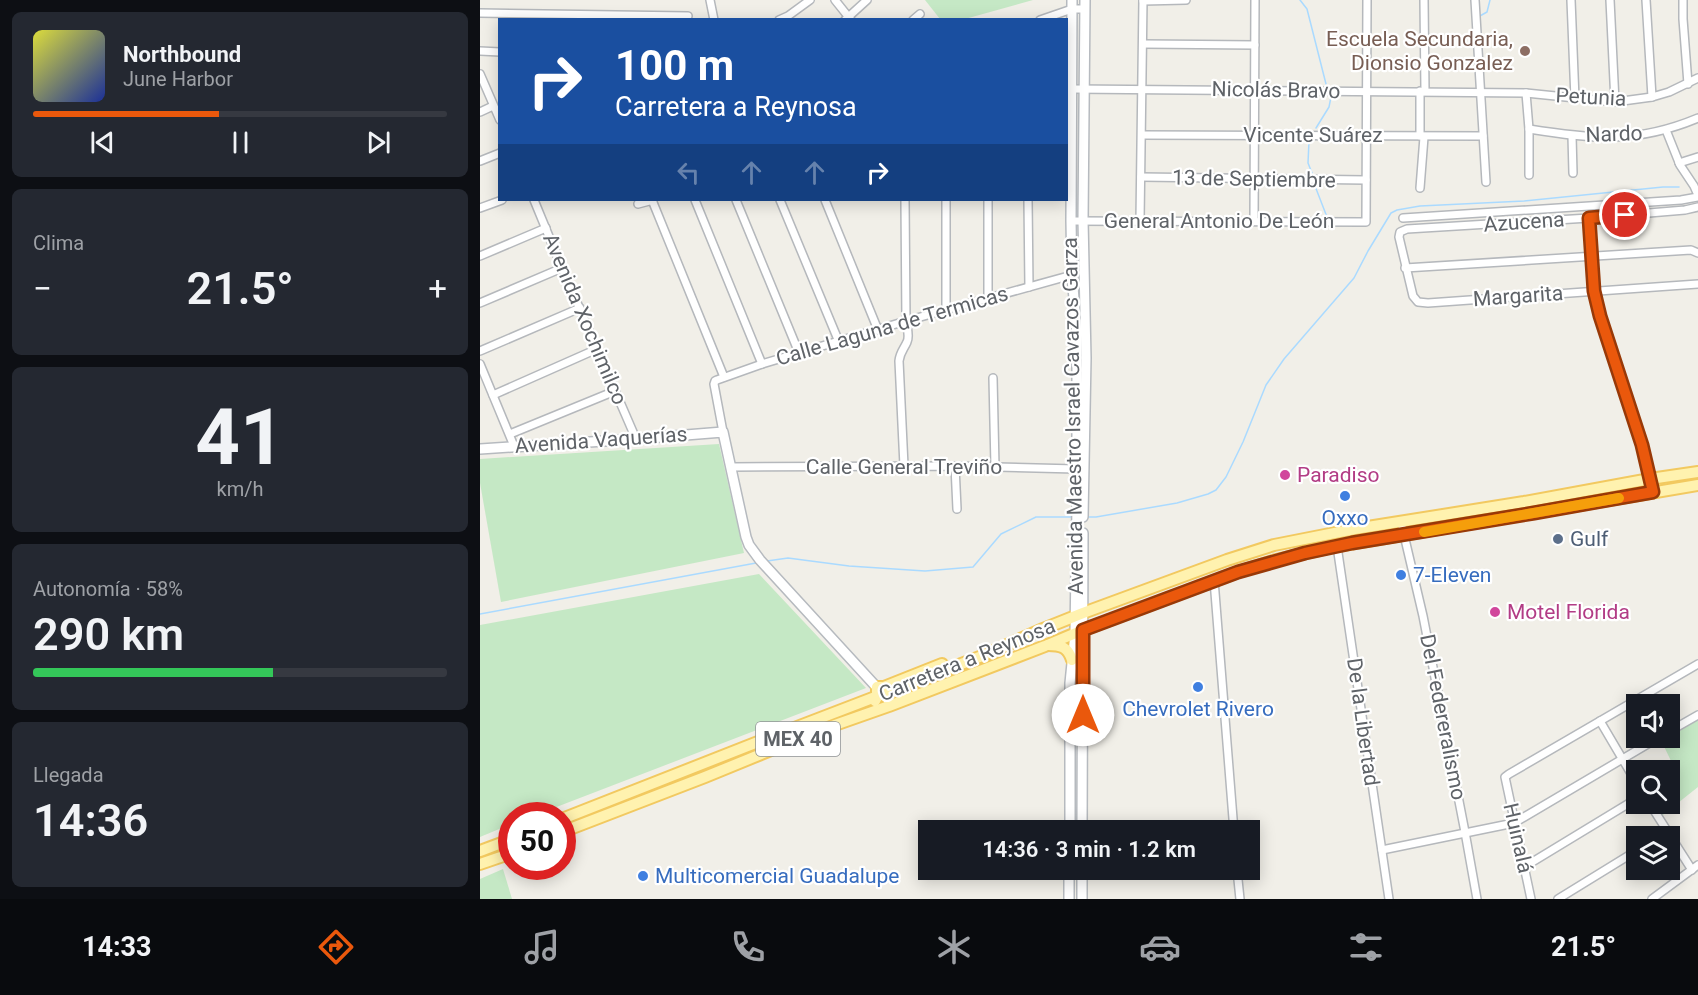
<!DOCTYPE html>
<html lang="es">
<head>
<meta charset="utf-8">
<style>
	:root { --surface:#171b24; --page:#242831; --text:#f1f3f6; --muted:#9ea1a6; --line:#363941; --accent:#ea580c }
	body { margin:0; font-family:Roboto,sans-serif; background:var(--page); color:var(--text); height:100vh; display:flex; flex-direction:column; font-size:22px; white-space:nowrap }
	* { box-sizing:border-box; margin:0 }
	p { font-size:20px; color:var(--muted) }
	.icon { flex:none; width:33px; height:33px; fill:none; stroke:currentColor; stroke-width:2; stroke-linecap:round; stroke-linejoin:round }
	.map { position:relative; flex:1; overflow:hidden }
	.details { display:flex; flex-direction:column; gap:12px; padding:12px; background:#0d0f14; width:480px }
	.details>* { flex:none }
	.top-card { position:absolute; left:18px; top:18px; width:570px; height:183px; border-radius:0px; box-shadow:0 3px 15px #0003; background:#1a4fa0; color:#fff; overflow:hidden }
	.buttons { position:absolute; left:1146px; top:694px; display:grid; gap:12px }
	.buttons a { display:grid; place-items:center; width:54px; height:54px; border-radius:0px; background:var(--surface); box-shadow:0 3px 15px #0003; font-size:30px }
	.speed { position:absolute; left:18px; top:802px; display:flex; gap:12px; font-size:30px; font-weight:700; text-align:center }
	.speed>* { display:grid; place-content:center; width:78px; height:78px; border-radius:50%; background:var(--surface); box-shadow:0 3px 15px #0003; line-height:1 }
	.speed .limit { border:9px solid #d22; background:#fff; color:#111 }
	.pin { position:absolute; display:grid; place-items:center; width:51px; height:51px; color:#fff; margin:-26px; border:3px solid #fff; border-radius:50%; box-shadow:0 2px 6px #0007 }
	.me { position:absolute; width:66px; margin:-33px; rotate:0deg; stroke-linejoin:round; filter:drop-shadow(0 0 4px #0008) }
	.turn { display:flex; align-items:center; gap:21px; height:126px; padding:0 18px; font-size:27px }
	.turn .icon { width:78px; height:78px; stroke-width:2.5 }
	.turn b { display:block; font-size:42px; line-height:51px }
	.lanes { display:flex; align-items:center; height:57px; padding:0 18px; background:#0003; justify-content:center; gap:30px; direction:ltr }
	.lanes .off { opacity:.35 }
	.big { font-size:45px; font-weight:600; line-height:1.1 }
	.details .card { flex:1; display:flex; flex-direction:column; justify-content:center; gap:9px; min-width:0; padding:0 21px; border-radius:9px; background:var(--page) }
	.details .dial { align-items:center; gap:0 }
	.dial b { font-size:78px; line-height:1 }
	.song { display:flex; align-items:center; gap:18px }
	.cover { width:72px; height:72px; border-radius:9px; background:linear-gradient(135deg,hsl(60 70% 55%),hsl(230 70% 35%)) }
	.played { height:6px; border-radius:3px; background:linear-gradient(90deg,var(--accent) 45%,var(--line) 45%) }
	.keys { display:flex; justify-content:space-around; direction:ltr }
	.heat { display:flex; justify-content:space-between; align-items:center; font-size:33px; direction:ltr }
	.charge { height:9px; border-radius:4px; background:linear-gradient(90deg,#34c759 58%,var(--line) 0) }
	.trip { position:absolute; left:438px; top:820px; width:342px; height:60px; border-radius:0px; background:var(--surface); box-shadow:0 3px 15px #0003; font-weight:600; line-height:60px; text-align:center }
	.tab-bar { display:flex; height:96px; justify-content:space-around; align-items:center; background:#090b0e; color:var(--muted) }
	.tab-bar .icon { width:42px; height:42px }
	.tab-bar .active { color:var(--accent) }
	.tab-bar b { font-size:27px; color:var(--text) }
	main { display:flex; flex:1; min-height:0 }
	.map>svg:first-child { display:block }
</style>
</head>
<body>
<main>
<section class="details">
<div class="card">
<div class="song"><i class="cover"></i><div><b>Northbound</b><p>June Harbor</p></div></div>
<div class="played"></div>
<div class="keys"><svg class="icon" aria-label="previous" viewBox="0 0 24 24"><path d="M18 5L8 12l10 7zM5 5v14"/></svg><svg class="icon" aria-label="pause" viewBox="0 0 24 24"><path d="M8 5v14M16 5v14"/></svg><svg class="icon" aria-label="next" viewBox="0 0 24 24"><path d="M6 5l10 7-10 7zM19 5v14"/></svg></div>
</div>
<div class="card"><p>Clima</p>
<div class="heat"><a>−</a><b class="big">21.5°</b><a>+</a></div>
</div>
<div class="card dial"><b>41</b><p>km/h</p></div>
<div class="card"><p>Autonomía · 58%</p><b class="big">290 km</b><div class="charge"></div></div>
<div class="card"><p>Llegada</p><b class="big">14:36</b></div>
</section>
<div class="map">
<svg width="1218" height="899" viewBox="0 0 1218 899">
	<rect width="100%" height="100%" fill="#f1efe8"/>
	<g fill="#c5e8c5">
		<polygon points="445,0 553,0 485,19 460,19"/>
		<polygon points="239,444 264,553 21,602 0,483 0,459"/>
		<polygon points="279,574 386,688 53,816 32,816 31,824 0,837 0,625"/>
		<polygon points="1218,715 1218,787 1179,818 1171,804 1190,804 1190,771 1174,771 1191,761 1180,738 1190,738 1190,731"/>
		<polygon points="23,869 32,899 0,899 0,879"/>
	</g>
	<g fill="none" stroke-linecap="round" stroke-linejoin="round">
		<g stroke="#aadaff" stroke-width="1.5">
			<polyline points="820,0 827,9 846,84"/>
			<polyline points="998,17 1007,12 1010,0"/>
			<polyline points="836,128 849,107 851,97"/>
			<polyline points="829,141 828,163 832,173"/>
			<polyline points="835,186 847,217"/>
			<polyline points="606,517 616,517 697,503 728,494 736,490 746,477 763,442 786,385 804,359 874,278 888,251 911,213 917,210 940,206 1044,201 1183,187 1199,187"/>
			<polyline points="287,561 308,558 369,566 445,571 493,567 521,534 556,517 592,517"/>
			<polyline points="0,614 276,563"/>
		</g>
		<defs>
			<g id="street">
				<polyline points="230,0 234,20"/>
				<polyline points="355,0 371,20"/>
				<polyline points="944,0 945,91"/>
				<polyline points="995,0 1006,182"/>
				<polyline points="1091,0 1095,99"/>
				<polyline points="1130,0 1135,102"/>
				<polyline points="1166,0 1172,97"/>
				<polyline points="1203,0 1203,19 1208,84"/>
				<polyline points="663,1 706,0"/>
				<polyline points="0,13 208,16"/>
				<polyline points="299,20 308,16 330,0"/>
				<polyline points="365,20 387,0"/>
				<polyline points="433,20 440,14"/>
				<polyline points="560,20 592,9 605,9"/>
				<polyline points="663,44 775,45"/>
				<polyline points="0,51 20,52"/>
				<polyline points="0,74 20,120"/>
				<polyline points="592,89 1046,93 1135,102 1172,97 1189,92 1218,78"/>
				<polyline points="1046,93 1049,129 1049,175"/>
				<polyline points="0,112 13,106"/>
				<path d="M1049,129C1113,139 1156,144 1218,118"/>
				<polyline points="1186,130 1200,165 1214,186 1218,195"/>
				<polyline points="662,135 1003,136"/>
				<polyline points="940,136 940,91"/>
				<polyline points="1092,136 1093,173"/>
				<polyline points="0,161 20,153"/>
				<polyline points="1199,163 1218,157"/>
				<polyline points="661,177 886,180"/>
				<polyline points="940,188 944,137"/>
				<polyline points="54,200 82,268 156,439"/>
				<polyline points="172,200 244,377"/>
				<polyline points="215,200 282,364"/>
				<polyline points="256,200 319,353"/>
				<polyline points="300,200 359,342"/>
				<polyline points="345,200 398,330"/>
				<polyline points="548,200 549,287"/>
				<polyline points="158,204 173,200"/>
				<polyline points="1218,207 1205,210 1109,218 927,229 920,232 919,237 933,296 938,302 948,303 1218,284"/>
				<polyline points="0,208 22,200"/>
				<polyline points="923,218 1201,200 1218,197"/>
				<polyline points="1109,218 1114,291 1120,316 1162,445 1173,492"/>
				<polyline points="660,220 663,0"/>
				<polyline points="591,221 886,222 887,0"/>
				<polyline points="774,221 775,0"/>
				<polyline points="0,256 66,228"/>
				<polyline points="925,268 1211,250 1218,253"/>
				<polyline points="508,298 508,200"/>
				<polyline points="0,303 82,268"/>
				<polyline points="466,311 466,200"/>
				<polyline points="0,351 100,308"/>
				<polyline points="0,364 34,446"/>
				<polyline points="513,378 515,467"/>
				<polyline points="13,395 117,349"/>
				<polyline points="243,432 234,384 235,381 237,380 282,364 426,321 592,275"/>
				<polyline points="30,434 135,391"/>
				<path d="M424,466L419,361C420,352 424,349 427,342C430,336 427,328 426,321L425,200"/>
				<polyline points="475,466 477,509"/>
				<polyline points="252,467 475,466 596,469"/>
				<polyline points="921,522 943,616 985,832 997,899"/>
				<polyline points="857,546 909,899"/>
				<polyline points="734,580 754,831"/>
				<polyline points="1120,721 1156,782"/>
				<polyline points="1190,731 1218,715"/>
				<polyline points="1170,804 1212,870"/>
				<polyline points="902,850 1034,823 1178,738"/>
				<polyline points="1044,867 1156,799"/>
				<polyline points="757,870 760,899"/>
				<polyline points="1051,899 1025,777 1029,774 1218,664"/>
				<polyline points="1078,899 1156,851"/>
				<polyline points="1172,899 1218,865"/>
			</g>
			<g id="secondary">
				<polyline points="0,449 156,439 243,432 266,537 269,545 280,560 412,704"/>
				<polyline points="603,517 606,358 603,220 605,0"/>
				<polyline points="590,831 590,683 595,633 597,506 597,335 592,275 591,221 592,0"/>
				<polyline points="602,831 603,533"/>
				<polyline points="602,870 602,899"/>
				<polyline points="589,899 589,870"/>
			</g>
			<g id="primary">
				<path d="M568,645C581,645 588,647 592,660"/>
				<polyline points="395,701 397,697 397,687 404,687 462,664"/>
				<polyline points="82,819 283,740 502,656 563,629 603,613 747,560 794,545 875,529 1044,502 1170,479 1218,472"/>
				<polyline points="82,832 225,777 335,732 409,706 565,646 603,630 758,572 796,560 857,546 1218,485"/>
				<polyline points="0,851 32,839"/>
				<polyline points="0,864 32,853"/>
			</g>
		</defs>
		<use href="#street" stroke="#b5b8bc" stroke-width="10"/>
		<use href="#secondary" stroke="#b6babf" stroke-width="12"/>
		<use href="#primary" stroke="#f2c960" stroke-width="14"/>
		<use href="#street" stroke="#fff" stroke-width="7"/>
		<use href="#secondary" stroke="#fff" stroke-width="9"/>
		<use href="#primary" stroke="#fff2af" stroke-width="10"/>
	</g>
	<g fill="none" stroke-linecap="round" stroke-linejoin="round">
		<defs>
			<polyline id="route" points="603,715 603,630 758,572 825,553 872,543 1054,513 1173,492 1162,445 1120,316 1114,291 1109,218 1145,215"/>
		</defs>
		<use href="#route" stroke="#983908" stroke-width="15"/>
		<use href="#route" stroke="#ea580c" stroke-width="10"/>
		<polyline stroke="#f59e0b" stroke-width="10" points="944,532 1139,498"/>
	</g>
	<circle fill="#8d6e63" stroke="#fff" stroke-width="2" cx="1045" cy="51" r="6"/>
	<g fill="#d1479c" stroke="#fff" stroke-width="2">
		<circle cx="805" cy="475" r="6"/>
		<circle cx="1015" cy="612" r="6"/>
	</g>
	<g fill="#3f7fe0" stroke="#fff" stroke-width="2">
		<circle cx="865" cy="496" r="6"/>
		<circle cx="921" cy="575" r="6"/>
		<circle cx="718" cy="687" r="6"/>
		<circle cx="163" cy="876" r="6"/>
	</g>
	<circle fill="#5c6f8a" stroke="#fff" stroke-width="2" cx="1078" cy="539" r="6"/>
	<g text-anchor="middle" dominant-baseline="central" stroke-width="4.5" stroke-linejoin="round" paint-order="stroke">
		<rect fill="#fff" stroke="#8f9295" stroke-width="1.5" x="276" y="722" width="84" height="34" rx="4.5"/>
		<g font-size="20" font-weight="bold" fill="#5f6368">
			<text x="318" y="739">MEX 40</text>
		</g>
		<g font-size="21" fill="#785e54" stroke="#fff" text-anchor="end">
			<text x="1033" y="39">Escuela Secundaria,<tspan x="1033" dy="24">Dionsio Gonzalez</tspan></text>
		</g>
		<g font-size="21" fill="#5f6368" stroke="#fff">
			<text transform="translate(796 90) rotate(1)">Nicolás Bravo</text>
			<text transform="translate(1111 97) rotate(3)">Petunia</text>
			<text transform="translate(1134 134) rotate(-2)">Nardo</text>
			<text x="833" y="135">Vicente Suárez</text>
			<text transform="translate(774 179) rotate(1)">13 de Septiembre</text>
			<text x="739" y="221">General Antonio De León</text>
			<text transform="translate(1044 222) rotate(-4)">Azucena</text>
			<text transform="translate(1038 296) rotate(-4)">Margarita</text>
			<text transform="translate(105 319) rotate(67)">Avenida Xochimilco</text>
			<text transform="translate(412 326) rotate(-16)">Calle Laguna de Termicas</text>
			<text transform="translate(593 416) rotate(-91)">Avenida Maestro Israel Cavazos Garza</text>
			<text transform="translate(121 440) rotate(-4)">Avenida Vaquerías</text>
			<text x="424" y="467">Calle General Treviño</text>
			<text transform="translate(487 660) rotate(-22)">Carretera a Reynosa</text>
			<text transform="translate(963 717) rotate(79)">Del Federeralismo</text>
			<text transform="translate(883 722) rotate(82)">De la Libertad</text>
			<text transform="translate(1038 838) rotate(77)">Huinalá</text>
		</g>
		<g font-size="21" fill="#b23c85" stroke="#fff" text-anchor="start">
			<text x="817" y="475">Paradiso</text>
			<text x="1027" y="612">Motel Florida</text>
		</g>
		<g font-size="21" fill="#366cbe" stroke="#fff">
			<text x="865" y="518">Oxxo</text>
			<text x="933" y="575" text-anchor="start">7-Eleven</text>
			<text x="718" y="709">Chevrolet Rivero</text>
			<text x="175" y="876" text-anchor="start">Multicomercial Guadalupe</text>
		</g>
		<g font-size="21" fill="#4e5e75" stroke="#fff" text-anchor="start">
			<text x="1090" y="539">Gulf</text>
		</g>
	</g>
</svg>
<div class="buttons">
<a><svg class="icon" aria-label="sound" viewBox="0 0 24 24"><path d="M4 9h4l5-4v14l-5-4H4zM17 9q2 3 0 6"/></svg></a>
<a><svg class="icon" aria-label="search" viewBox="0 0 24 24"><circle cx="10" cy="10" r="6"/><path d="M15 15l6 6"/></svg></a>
<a><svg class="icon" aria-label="layers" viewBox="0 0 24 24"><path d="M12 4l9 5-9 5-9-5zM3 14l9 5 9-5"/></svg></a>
</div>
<div class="speed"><div class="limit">50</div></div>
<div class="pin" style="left:1145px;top:215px;background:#d93025"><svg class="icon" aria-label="arrive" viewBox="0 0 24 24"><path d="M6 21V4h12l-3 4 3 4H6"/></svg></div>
<svg class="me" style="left:603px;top:715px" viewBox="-20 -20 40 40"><circle r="19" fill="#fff"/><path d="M0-13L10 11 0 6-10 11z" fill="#ea580c"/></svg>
<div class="trip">14:36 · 3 min · 1.2 km</div>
<div class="top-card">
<div class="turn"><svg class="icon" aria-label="right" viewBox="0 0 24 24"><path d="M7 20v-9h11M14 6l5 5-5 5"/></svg><div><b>100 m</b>Carretera a Reynosa</div></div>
<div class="lanes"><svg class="icon off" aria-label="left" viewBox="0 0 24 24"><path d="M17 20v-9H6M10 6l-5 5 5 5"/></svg><svg class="icon off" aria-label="ahead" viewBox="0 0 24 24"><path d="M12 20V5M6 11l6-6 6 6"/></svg><svg class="icon off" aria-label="ahead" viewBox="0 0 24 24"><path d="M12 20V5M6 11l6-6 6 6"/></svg><svg class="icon" aria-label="right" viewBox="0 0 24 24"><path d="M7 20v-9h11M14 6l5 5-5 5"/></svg></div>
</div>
</div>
</main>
<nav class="tab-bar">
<b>14:33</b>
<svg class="icon active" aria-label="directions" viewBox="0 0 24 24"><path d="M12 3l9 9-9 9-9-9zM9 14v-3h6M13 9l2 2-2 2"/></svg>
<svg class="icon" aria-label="music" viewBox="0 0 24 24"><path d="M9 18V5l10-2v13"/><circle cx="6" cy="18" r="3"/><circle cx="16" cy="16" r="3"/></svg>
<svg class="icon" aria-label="phone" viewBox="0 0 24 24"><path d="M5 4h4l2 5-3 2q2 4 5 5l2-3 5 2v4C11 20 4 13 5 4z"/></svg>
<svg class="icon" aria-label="climate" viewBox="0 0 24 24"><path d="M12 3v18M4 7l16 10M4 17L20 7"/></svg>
<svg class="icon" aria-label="car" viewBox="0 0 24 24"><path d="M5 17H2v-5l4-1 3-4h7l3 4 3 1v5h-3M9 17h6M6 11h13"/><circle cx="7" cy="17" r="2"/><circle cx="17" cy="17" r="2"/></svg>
<svg class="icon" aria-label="filters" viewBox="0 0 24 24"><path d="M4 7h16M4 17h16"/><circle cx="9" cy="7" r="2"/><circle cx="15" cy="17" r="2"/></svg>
<b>21.5°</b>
</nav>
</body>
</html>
